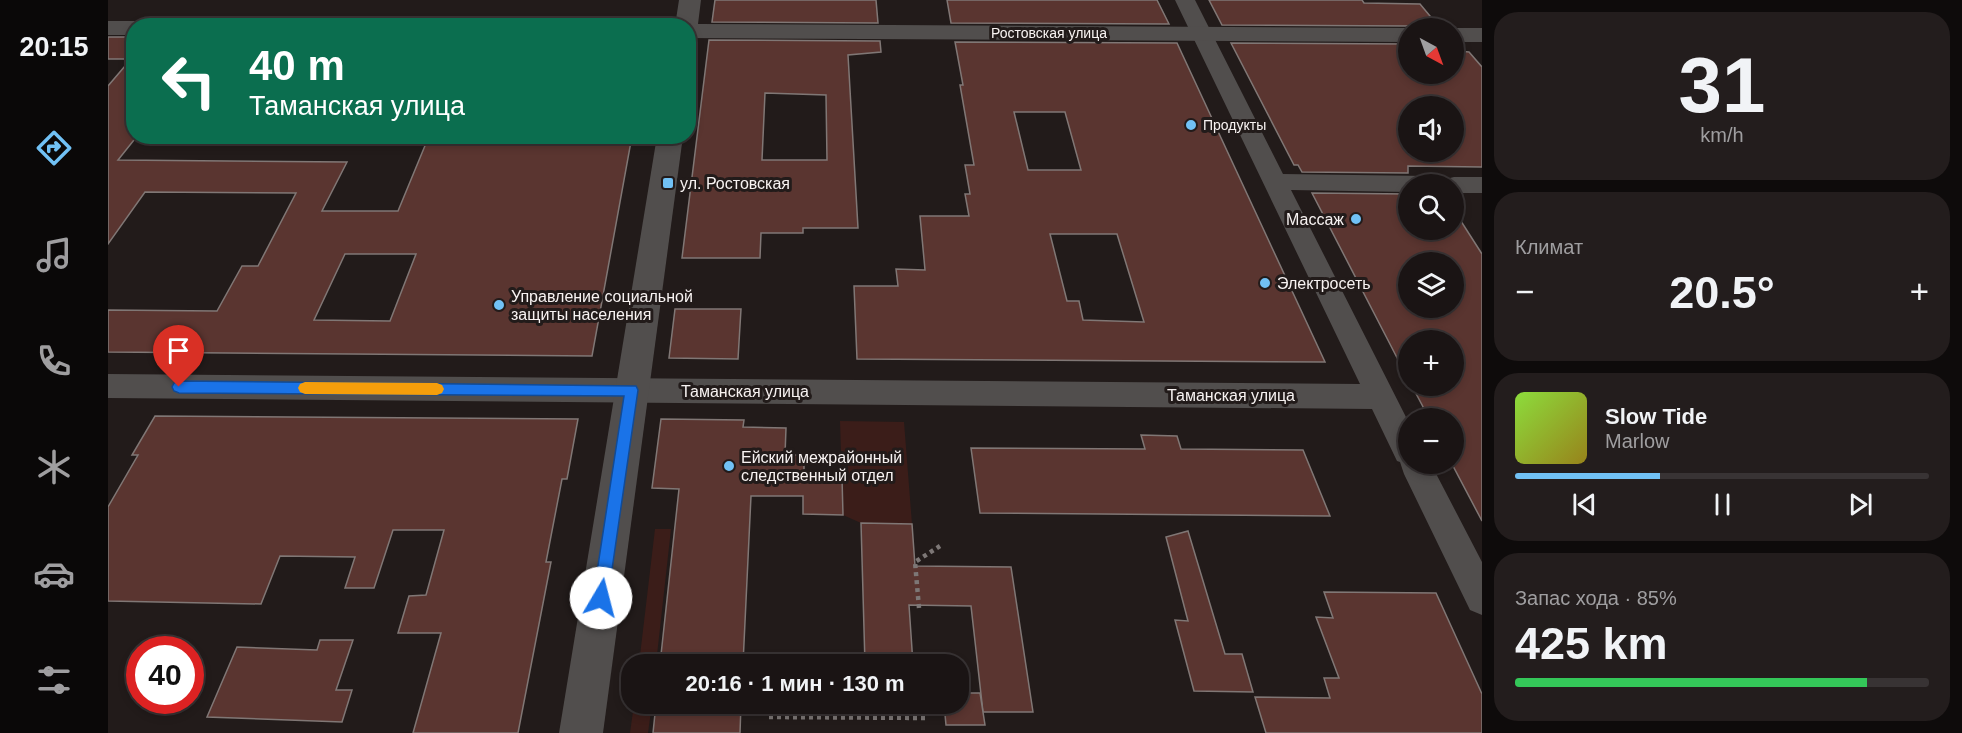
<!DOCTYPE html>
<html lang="ru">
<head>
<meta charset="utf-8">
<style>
	:root { --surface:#1a1414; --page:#231d1d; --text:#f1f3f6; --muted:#9f9ea0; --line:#383334; --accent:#71c1f5 }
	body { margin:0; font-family:Arial,sans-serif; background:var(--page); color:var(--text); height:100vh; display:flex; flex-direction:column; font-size:22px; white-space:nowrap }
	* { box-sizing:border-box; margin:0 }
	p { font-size:20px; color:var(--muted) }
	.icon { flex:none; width:33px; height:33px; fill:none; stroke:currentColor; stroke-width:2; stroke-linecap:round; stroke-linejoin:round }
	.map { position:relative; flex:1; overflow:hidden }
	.sheet { display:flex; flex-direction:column; gap:12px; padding:12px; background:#0e0b0b; width:480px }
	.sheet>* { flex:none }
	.guide { position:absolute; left:18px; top:18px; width:570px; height:126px; border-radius:24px; box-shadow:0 3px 9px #0003,0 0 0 2px var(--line); background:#0b6e4f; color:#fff; overflow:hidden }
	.needle { width:39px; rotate:139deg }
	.fabs { position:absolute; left:1290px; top:18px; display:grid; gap:12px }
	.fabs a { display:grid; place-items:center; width:66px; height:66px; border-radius:50%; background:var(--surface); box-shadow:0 3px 9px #0003,0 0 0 2px var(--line); font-size:30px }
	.speed { position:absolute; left:18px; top:636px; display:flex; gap:12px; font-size:30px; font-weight:700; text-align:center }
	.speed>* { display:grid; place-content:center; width:78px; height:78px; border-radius:50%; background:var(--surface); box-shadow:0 3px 9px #0003,0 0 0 2px var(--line); line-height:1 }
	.speed .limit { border:9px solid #d22; background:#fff; color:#111 }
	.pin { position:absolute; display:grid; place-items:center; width:51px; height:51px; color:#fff; margin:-62px -26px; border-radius:50% 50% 50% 0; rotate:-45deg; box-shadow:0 0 6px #0007 }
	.pin .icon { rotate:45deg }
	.me { position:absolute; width:66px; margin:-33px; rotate:8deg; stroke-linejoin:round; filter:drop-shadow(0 0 4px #0008) }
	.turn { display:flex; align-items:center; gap:21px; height:126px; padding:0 24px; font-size:27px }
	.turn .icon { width:78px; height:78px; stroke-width:2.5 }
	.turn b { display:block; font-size:42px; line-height:51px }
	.big { font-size:45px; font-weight:700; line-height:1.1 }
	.sheet .tile { flex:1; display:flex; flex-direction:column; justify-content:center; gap:9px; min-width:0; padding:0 21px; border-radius:24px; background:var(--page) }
	.sheet .dial { align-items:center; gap:0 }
	.dial b { font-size:78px; line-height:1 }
	.song { display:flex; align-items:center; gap:18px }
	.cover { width:72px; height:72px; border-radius:9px; background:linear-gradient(135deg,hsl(90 70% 55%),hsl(50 70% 35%)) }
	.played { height:6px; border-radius:3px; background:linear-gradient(90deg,var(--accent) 35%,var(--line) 35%) }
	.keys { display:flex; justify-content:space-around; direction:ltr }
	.heat { display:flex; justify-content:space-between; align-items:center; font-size:33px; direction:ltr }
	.charge { height:9px; border-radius:4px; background:linear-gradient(90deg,#34c759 85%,var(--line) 0) }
	.trip { position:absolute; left:513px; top:654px; width:348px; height:60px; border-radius:24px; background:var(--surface); box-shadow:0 3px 9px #0003,0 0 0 2px var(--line); font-weight:700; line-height:60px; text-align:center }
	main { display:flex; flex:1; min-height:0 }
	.menu { display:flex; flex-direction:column; width:108px; justify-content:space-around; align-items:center; background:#0a0808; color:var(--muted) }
	.menu .icon { width:42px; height:42px }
	.menu .active { color:var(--accent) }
	.menu b { font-size:27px; color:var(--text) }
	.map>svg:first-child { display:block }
</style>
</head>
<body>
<main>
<nav class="menu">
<b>20:15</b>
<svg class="icon active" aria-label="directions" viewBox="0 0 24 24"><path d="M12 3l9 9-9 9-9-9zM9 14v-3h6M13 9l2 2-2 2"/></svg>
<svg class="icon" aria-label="music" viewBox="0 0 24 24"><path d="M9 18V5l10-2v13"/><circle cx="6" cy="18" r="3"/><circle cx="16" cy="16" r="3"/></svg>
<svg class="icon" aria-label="phone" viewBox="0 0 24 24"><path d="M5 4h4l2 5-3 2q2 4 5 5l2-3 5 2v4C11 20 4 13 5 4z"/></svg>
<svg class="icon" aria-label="climate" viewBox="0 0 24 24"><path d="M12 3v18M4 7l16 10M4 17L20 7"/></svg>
<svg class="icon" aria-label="car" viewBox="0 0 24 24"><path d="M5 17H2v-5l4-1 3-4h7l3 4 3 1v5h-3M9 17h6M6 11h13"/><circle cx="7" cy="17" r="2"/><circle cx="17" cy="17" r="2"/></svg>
<svg class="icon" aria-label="filters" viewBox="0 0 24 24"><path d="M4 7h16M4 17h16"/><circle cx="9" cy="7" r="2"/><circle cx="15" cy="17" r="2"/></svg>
</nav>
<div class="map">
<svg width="1374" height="733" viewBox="0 0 1374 733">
	<rect width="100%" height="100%" fill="#221b1a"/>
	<g fill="#3b1d19">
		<polygon points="732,421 796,422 804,524 753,523 735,515"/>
		<polygon points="547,529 563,529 548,664 531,664"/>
		<polygon points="526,704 544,704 540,733 522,733"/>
	</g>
	<g fill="#5a3530" stroke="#807775" stroke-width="1.5" fill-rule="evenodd">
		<polygon points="607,0 768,0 770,23 604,22"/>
		<polygon points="839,0 1049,0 1061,24 843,23"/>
		<polygon points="1101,0 1254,0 1256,3 1312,4 1332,28 1304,28 1302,26 1114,25"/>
		<path d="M0,37H26V140L10,160L239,162L214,211H290L321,136H524L484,356L0,352V310L109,311L134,266H150L188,193L37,192L0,244V86L23,59H0ZM237,254H308L282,321L206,320Z"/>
		<path d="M601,40L772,41L773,52L740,55L750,228H695V233H653L652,258H574ZM657,93L718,95L719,160H654Z"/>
		<path d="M847,42L1069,43L1217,362L749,359L746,286H790L788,269L817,270L812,216H861L857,194H862L857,165H866L852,85H855ZM906,112H957L973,170H920ZM942,234H1009L1036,322L975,320L971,301H959Z"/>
		<path d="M1123,43L1300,44V74H1346V46L1350,51L1361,52L1374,67V167L1300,166V173L1194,172L1190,165H1186ZM1300,106H1346V152H1300Z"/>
		<path d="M1204,193L1300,194V230H1346V218H1351L1374,254V521L1344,464L1346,418H1321L1304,386H1346V340H1300V379ZM1300,262H1346V308H1300Z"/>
		<polygon points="567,309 633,309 630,359 561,358"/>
		<polygon points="47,416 470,419 459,479 454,479 438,562 443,562 410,733 305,733 333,633 290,633 301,596 318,595 336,530 285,530 266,588 237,588 247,557 172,556 153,604 0,601 0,507 30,455 24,455"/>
		<polygon points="553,419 636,420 635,427 678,428 677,455 696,455 696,478 734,478 735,515 695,514 695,496 643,496 635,664 552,664 571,489 544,488"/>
		<polygon points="1033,435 1069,436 1073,449 1195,450 1222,516 872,513 863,448 1037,449"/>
		<polygon points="753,523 804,524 807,566 903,567 925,712 875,712 863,606 801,605 805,664 757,664"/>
		<polygon points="1080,531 1117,654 1134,654 1145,692 1086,691 1067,620 1080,621 1058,537"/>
		<polygon points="1216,592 1328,593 1374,694 1374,733 1158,733 1147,697 1222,698 1216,678 1231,678 1208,617 1225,618"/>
		<polygon points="212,640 245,640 228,690 244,690 234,722 99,717 129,647 209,650"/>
		<polygon points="850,693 872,693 877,725 838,725 836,704 850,704"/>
		<polygon points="548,704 633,704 632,733 545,733"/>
	</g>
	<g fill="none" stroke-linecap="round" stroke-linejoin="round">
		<g stroke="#7d7776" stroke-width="4.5" stroke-dasharray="4 4" stroke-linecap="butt">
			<polyline points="811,608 807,562 832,546"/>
			<polyline points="661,717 819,718"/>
		</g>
		<g fill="#514e4d" fill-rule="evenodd">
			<polygon points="1067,0 1087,0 1175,174 1319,176 1327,178 1331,184 1300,184 1300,192 1183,190 1300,421 1300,464 1323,464 1374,562 1374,615 1362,610 1296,474 1292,462 1289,461 1264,409 0,398 0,374 1252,384"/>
			<polygon points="1346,177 1374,177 1374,193 1346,193 1346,184 1334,184 1338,179"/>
		</g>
		<g fill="#514e4d" fill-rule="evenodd">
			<polygon points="571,0 593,0 590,24 1302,28 1300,42 580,38 580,26 567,26"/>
			<polygon points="0,21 26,21 36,26 26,26 26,35 0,35"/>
			<polygon points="1344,28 1374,28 1374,42 1346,42"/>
			<polygon points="549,136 575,136 495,733 451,733"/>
		</g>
	</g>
	<polygon fill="#1a73e8" stroke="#114b97" stroke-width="1.5" points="71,381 528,386 530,390 499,604 493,606 487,604 485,598 516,396 71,393 66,391 64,387 66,383"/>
	<polygon fill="#f59e0b" points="197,382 329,383 334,385 336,389 334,393 329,395 197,394 192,392 190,388 192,384"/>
	<g fill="#71c1f5" stroke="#221b1a" stroke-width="2">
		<circle cx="1083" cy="125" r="6"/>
		<rect x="554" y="177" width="12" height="12" rx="3"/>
		<circle cx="1248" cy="219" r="6"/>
		<circle cx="1157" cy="283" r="6"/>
		<circle cx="391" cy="305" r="6"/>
		<circle cx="621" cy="466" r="6"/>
	</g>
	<g text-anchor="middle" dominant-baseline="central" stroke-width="6" stroke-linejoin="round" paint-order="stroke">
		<g font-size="14" fill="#f8f3f2" stroke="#221b1a">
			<text x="941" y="33">Ростовская улица</text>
		</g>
		<g font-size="14" fill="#f8f3f2" stroke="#221b1a" text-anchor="start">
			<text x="1095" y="125">Продукты</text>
		</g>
		<g font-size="16" fill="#f8f3f2" stroke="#221b1a" text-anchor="start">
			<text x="572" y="183">ул. Ростовская</text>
			<text x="1236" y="219" text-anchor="end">Массаж</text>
			<text x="1169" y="283">Электросеть</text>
			<text x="403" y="296">Управление социальной<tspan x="403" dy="18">защиты населения</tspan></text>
			<text x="633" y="457">Ейский межрайонный<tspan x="633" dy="18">следственный отдел</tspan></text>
		</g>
		<g font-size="16" fill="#f8f3f2" stroke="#221b1a">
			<text x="637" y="391">Таманская улица</text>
			<text x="1123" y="395">Таманская улица</text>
		</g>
	</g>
</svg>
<div class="fabs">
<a><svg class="needle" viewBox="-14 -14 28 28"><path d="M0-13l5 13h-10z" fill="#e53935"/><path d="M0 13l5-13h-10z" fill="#9f9ea0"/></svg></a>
<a><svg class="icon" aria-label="sound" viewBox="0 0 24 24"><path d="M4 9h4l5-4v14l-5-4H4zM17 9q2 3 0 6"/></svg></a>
<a><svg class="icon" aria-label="search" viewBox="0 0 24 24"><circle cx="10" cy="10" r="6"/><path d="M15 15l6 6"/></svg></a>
<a><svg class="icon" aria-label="layers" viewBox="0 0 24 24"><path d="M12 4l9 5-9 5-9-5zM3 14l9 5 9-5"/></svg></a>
<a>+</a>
<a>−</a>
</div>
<div class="speed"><div class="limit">40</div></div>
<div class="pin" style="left:71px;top:387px;background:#d93025"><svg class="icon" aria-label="arrive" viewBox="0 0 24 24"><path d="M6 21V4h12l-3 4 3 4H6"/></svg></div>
<svg class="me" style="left:493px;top:598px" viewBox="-20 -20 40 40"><circle r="19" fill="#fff"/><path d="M0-13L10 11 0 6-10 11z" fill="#1a73e8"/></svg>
<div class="trip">20:16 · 1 мин · 130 m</div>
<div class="guide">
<div class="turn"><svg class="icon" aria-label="left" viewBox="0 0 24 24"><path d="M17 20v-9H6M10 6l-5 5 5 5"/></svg><div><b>40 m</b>Таманская улица</div></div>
</div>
</div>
<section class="sheet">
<div class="tile dial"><b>31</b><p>km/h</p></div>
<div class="tile"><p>Климат</p>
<div class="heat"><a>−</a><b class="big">20.5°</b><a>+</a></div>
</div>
<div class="tile">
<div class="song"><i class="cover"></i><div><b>Slow Tide</b><p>Marlow</p></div></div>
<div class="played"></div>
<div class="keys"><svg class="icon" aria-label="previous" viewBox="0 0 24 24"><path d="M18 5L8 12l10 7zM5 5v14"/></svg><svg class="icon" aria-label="pause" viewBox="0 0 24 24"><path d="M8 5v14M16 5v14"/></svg><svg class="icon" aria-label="next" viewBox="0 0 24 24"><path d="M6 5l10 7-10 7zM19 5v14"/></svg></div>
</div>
<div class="tile"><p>Запас хода · 85%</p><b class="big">425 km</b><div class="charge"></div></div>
</section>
</main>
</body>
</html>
